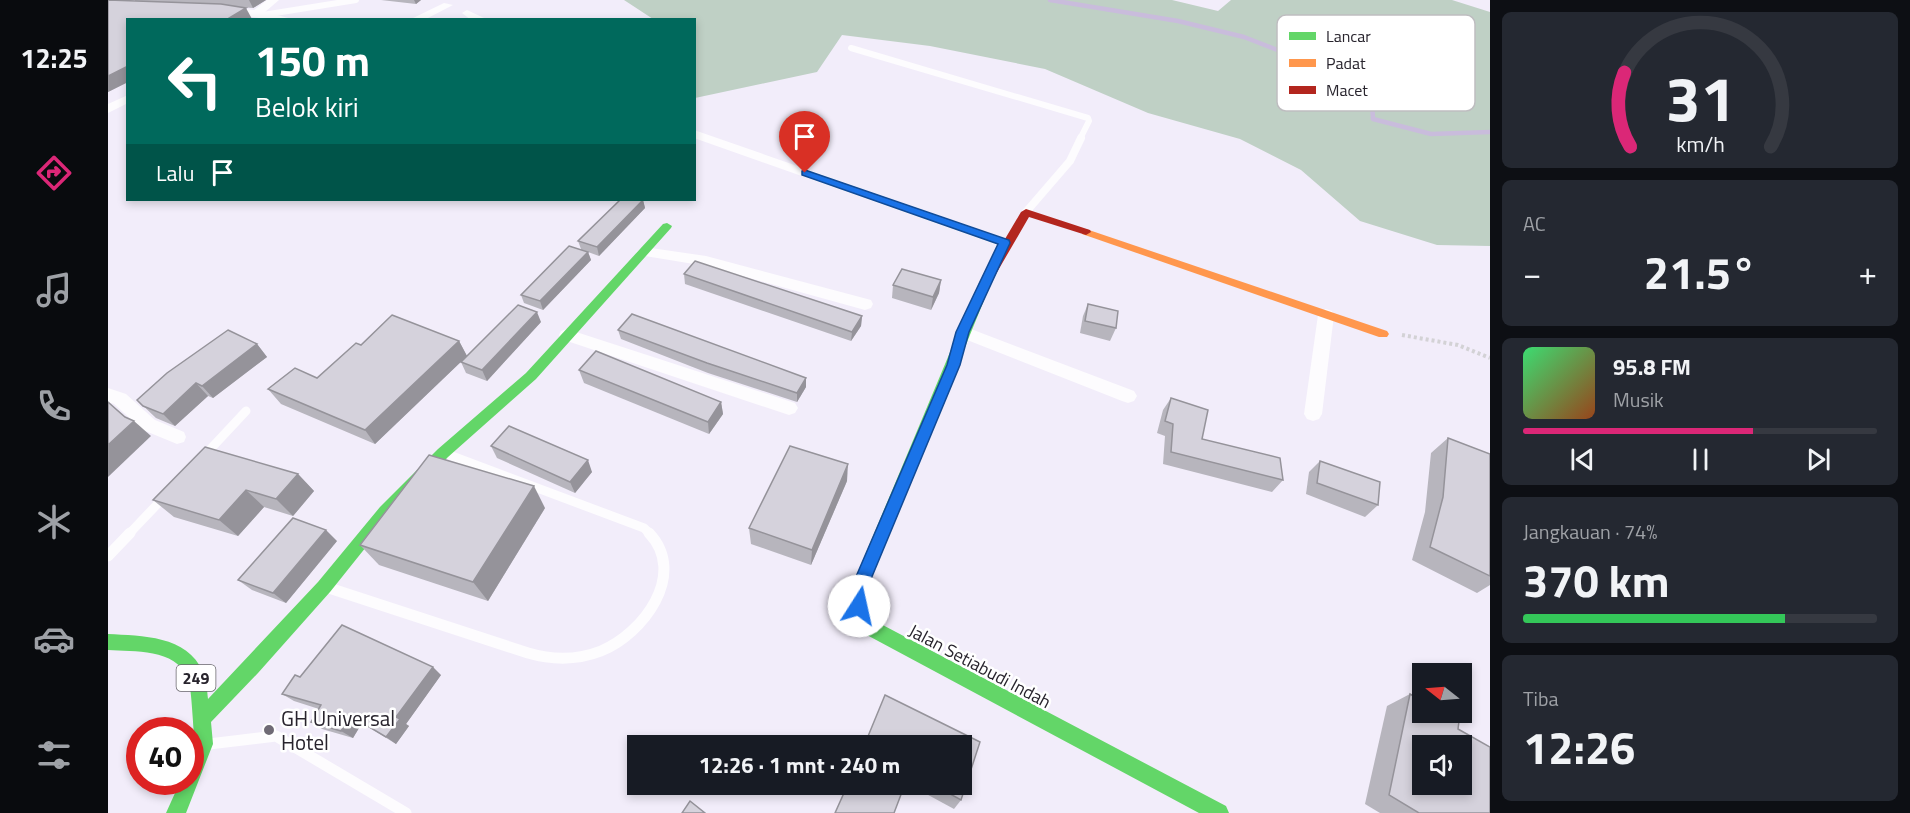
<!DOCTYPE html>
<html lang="id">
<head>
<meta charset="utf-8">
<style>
	:root { --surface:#171b24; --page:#242831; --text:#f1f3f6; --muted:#9ea1a6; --line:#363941; --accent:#db2777 }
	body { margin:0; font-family:"Titillium Web",sans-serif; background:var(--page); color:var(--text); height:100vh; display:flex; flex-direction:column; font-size:22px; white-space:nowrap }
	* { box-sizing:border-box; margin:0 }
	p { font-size:20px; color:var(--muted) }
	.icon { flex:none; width:33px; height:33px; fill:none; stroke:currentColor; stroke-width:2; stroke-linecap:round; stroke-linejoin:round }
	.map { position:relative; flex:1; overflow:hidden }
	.drawer { display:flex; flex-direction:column; gap:12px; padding:12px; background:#0d0f14; width:420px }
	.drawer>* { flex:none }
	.banner { position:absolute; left:18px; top:18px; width:570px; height:183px; border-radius:0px; box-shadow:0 3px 9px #0003; background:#00695c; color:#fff; overflow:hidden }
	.needle { width:39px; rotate:287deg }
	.fabs { position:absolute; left:1304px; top:663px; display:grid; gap:12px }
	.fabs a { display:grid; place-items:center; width:60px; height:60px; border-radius:0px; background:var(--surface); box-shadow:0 3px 9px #0003; font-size:30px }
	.speed { position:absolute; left:18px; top:717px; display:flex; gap:12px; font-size:30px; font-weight:700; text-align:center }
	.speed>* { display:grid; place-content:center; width:78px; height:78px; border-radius:50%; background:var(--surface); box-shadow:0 3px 9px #0003; line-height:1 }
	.speed .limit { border:9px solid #d22; background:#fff; color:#111 }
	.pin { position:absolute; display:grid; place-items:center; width:51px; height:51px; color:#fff; margin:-62px -26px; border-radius:50% 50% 50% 0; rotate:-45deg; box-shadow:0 0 6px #0007 }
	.pin .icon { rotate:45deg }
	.me { position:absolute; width:66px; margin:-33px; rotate:10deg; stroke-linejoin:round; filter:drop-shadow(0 0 4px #0008) }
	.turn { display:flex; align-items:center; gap:21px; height:126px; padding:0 30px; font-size:27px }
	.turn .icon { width:78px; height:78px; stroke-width:2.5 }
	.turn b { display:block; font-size:42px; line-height:51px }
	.then { display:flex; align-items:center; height:57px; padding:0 30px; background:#0003; gap:12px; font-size:22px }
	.big { font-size:45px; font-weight:700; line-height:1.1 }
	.drawer .card { flex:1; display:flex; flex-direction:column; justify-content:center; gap:9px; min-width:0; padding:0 21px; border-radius:9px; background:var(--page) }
	.drawer .dial { align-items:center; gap:0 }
	.dial svg { height:156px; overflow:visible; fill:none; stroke:var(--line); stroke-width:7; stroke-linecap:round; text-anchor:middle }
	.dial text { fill:var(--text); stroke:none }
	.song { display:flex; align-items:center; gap:18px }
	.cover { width:72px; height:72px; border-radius:9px; background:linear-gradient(135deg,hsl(140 70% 55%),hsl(20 70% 35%)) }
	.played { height:6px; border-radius:3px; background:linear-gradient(90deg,var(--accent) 65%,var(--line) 65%) }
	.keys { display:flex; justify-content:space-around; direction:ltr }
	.heat { display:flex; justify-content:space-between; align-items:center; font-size:33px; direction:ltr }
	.charge { height:9px; border-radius:4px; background:linear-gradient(90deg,#34c759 74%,var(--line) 0) }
	.trip { position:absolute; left:519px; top:735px; width:345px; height:60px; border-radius:0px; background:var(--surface); box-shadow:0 3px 9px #0003; font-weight:700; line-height:60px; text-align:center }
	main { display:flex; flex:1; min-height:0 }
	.tab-bar { display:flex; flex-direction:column; width:108px; justify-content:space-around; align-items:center; background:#090b0e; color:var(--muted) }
	.tab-bar .icon { width:42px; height:42px }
	.tab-bar .selected { color:var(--accent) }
	.tab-bar b { font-size:27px; color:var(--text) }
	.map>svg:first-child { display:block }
</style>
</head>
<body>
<main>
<nav class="tab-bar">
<b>12:25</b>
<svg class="icon selected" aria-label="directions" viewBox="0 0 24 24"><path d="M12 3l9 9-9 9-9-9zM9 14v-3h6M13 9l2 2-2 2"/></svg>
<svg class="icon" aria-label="music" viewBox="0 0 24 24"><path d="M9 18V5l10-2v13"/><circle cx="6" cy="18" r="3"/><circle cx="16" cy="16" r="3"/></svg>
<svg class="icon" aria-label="phone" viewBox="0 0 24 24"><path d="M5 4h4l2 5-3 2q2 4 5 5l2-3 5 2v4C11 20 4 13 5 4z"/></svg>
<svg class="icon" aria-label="climate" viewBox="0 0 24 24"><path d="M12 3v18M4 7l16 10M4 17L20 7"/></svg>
<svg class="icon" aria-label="car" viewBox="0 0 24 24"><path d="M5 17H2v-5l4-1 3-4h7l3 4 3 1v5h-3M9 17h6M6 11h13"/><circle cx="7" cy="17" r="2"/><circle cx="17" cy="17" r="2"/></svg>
<svg class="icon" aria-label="filters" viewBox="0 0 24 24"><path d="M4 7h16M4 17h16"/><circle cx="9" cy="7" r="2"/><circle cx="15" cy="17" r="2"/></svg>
</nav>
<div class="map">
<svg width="1382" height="813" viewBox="0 0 1382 813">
	<rect width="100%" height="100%" fill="#f2edfa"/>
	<polygon fill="#bfd0c5" points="516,0 1064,0 1110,11 1123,0 1344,0 1382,12 1382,246 1329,245 1252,221 1193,170 1132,139 1040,113 937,69 822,46 734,35 709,72 587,98 586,20 545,19"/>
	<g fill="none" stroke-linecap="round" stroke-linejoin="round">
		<path stroke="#c9bcdc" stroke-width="4.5" d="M942,0L1070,21L1136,37L1177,53L1204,55L1207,36C1241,15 1257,17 1294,29V51L1263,88L1265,119L1323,134L1382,132"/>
		<polyline stroke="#d3d2d5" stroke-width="4" stroke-dasharray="3 3" stroke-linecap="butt" points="1294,335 1350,345 1382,358"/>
		<g stroke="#fdfcfe" stroke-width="6">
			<polyline points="155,15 248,0"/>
			<polyline points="743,48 980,118 981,121 972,139"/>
		</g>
		<polyline stroke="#fdfcfe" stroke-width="8" points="918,212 962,161 973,138"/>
		<g stroke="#fdfcfe" stroke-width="9">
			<polyline points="336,453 536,528 543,535"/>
			<polyline points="95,457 138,411"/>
			<polyline points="20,535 58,495"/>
		</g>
		<g stroke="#fdfcfe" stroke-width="11">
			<polyline points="0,556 22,533"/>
			<path d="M218,587L420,653C444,660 470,660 493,651C535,634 580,574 541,533"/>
			<polyline points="101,744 168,736 298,813"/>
		</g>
		<g fill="#fdfcfe" fill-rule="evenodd">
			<polygon points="159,0 171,0 157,12 188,20 165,20 116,13 111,10 116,7 146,10"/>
			<polygon points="336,3 345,5 316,20 301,20"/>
			<polygon points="359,10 376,18 377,20 363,20 354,13"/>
			<polygon points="20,95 20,103 0,113 0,104"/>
			<polygon points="586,130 902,240 904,243 902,246 892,246 586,138"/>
			<polygon points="536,247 598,256 763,300 765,304 763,308 757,310 598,266 531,255 528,252"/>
			<polygon points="1218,309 1224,311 1226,315 1214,414 1211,419 1205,421 1199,419 1196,414 1210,315 1212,311"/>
			<polygon points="855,326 1026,391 1029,396 1026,401 1020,403 1014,401 849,336 847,332 849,328"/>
			<polygon points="459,329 687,403 690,408 687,413 681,415 453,339 451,335 453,331"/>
			<polygon points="0,388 18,394 47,420 76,432 78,437 76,442 69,444 35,430 6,404 0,402"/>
		</g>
		<g fill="#63d668" fill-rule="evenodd">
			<path d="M559,223L564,226L563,228L428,379L340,457L282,517L222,592L150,673L103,722L105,744L78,813H58L72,782H82V754L87,744C85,730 84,689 80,678C67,648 26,652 0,650V634C34,636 79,635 95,672C99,680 99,691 100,699L210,582L272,507L330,449L418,373L555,224Z"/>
			<path d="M877,279L883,283L763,579L759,605L769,622L1118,806L1121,813H1091L757,634C743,607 742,609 747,579L871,283Z"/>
		</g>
		<polygon fill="#ff974d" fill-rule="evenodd" points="978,229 1279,331 1281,334 1279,337 1271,337 974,234 974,230"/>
		<polygon fill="#b3261e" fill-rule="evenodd" points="918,209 982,230 983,232 978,235 921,217 881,286 873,286 871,283 913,212"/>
	</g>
	<g fill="#b7b5bd">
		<polygon points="0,0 27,1 27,0 158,0 145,8 131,7 144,19 20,20 20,82 0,92"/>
		<polygon points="273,0 313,0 308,4"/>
		<polygon points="535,200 537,208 491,256 480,252 483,260 435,310 416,303 413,295 473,249 470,241"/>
		<polygon points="576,274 754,316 753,326 743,341 577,284"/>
		<polygon points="833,280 831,293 823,310 784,298 785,285"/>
		<polygon points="980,304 1008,328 1002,341 972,333 975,316"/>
		<polygon points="433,322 379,381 358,373 353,362 358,357 267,444 173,404 160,389 209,378 253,345 351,341 359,356"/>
		<polygon points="510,330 698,378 698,387 689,402 600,373 513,339"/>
		<polygon points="149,344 159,357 105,398 100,396 67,426 48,418 29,400"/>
		<polygon points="471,370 613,402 615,414 601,434 476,383"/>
		<polygon points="1063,398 1094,439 1175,480 1164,492 1055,464 1057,436 1049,433 1055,410"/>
		<polygon points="1340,438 1382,454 1382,585 1369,593 1304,560 1317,512 1323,453"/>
		<polygon points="383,446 484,472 467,493 389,458"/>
		<polygon points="1212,461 1270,505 1257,517 1198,494 1201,472"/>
		<polygon points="190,474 206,491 185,516 156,507 130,536 66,517 45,500"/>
		<polygon points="739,481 703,565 643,544 641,528"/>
		<polygon points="437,508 380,601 271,565 252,545"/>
		<polygon points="229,541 178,603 144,590 130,580"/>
		<polygon points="333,675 298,724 301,726 288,744 254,723 245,738 214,729 203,722 211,709 186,701 174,694 192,677"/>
		<polygon points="1302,694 1350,729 1382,813 1272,813 1257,804 1279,706"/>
		<polygon points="800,784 854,784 853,800 846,809"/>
	</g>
	<g fill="#95939a">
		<polygon points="141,0 158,0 145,8"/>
		<polygon points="306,0 313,0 308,4"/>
		<polygon points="138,8 144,19 143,20 118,20"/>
		<polygon points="18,67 20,69 20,82 0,92 0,76"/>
		<polygon points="535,200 537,208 491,256 489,247"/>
		<polygon points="480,252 483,260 435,310 432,301"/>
		<polygon points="833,280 831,293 823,310 825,297"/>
		<polygon points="429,312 433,322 379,381 374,370"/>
		<polygon points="754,316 753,326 743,341 744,332"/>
		<polygon points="351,341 359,356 267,444 257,430"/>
		<polygon points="149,344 159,357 105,398 94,386"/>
		<polygon points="698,378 698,387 689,402 689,393"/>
		<polygon points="88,383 100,396 67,426 55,414"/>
		<polygon points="613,402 615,414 601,434 600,422"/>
		<polygon points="26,421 43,436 0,477 0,445"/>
		<polygon points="480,460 484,472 467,493 462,482"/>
		<polygon points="740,464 739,481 703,565 704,550"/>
		<polygon points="190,474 206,491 185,516 168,499"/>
		<polygon points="426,486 437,508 380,601 365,582"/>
		<polygon points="138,490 156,507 130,536 111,520"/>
		<polygon points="218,530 229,541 178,603 165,593"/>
		<polygon points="325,667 333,675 298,724 301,726 288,744 278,737 288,717"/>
		<polygon points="243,716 254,723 245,738 233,731"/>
	</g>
	<g fill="#d5d2dc" stroke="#95939a" stroke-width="1.5" fill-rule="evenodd">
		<polygon points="0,0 113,4 138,8 118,20 20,20 20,67 18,67 0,76"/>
		<polygon points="512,200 535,200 489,247 470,241"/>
		<polygon points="461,246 480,252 432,301 413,295"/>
		<polygon points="587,261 754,316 744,332 576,274"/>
		<polygon points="794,269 833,280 825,297 785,285"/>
		<polygon points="980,304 1010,311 1008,328 977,321"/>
		<polygon points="410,305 429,312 374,370 353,362"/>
		<polygon points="524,314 698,378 689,393 599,363 510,330"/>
		<polygon points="284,315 351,341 257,430 160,389 187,368 209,378 248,343 253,345"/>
		<polygon points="120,330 149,344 94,386 88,383 55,414 35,406 29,400 59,373"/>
		<polygon points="488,351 613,402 600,422 471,370"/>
		<polygon points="1063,398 1100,410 1094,439 1172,458 1175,480 1063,452 1065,424 1057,421"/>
		<polygon points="0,402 17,417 26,421 0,445"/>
		<polygon points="401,426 480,460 462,482 383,446"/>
		<polygon points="1340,438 1382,454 1382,576 1322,547 1335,497"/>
		<polygon points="682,446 740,464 704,550 641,528"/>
		<polygon points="97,447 190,474 168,499 138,490 111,520 45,500"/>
		<polygon points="321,455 426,486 365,582 252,545"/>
		<polygon points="1212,461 1272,482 1270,505 1209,483"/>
		<polygon points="185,518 218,530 165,593 130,580"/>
		<polygon points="234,625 325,667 288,717 292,719 278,737 243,716 233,731 203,722 213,705 174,694 187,675 192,677"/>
		<path d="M1302,694L1314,701V712H1336L1351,721L1350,729L1382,747V813H1311L1281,795ZM1314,746H1353V784H1314Z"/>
		<polygon points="777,695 872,742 853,800 824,784 854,784 854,746 756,746"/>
		<polygon points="740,784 797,784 786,813 727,813"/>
		<polygon points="582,801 597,813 574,813"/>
	</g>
	<polygon fill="#1a73e8" stroke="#114b97" stroke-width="1.5" points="697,170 901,240 902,243 861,332 852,365 763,579 757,611 751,613 745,611 742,606 747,579 839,365 848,332 890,244 694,175 694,171"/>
	<circle fill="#6f6a75" stroke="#fff" stroke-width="2" cx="161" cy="730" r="6"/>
	<g text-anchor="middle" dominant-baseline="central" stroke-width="5" stroke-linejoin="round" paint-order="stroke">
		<rect fill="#fff" stroke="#68666c" stroke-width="1.5" x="68.5" y="665" width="39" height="26" rx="4.5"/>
		<g font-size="16" font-weight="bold" fill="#28242d">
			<text x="88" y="678">249</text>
		</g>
		<g font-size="18" fill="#28242d" stroke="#fff">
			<text transform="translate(872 666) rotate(28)">Jalan Setiabudi Indah</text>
		</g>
		<g font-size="21" fill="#28242d" stroke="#fff" text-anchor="start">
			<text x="173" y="718">GH Universal<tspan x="173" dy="24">Hotel</tspan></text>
		</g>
	</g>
	<rect x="1169" y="15" width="198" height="96" rx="9" fill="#fff" stroke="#bebdc0" stroke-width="1.5"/>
	<rect x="1181" y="32" width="27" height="8" fill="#63d668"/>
	<rect x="1181" y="59" width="27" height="8" fill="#ff974d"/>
	<rect x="1181" y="86" width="27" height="8" fill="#b3261e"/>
	<g font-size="16" fill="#28242d">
		<text x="1218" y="42">Lancar</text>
		<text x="1218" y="69">Padat</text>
		<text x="1218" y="96">Macet</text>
	</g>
</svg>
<div class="fabs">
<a><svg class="needle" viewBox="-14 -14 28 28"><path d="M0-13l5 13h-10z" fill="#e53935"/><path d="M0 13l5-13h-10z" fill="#9ea1a6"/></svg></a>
<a><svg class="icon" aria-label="sound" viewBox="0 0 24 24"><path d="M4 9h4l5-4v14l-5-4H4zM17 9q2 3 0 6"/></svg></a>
</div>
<div class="speed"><div class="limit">40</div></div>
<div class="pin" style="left:697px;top:173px;background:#d93025"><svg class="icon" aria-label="arrive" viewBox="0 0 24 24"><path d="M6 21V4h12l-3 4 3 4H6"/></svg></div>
<svg class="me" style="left:751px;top:606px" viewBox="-20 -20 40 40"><circle r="19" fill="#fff"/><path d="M0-13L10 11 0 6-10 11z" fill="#1a73e8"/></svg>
<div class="trip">12:26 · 1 mnt · 240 m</div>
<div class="banner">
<div class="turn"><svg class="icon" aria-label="left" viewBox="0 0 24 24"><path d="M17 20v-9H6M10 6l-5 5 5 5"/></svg><div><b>150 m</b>Belok kiri</div></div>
<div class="then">Lalu<svg class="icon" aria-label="arrive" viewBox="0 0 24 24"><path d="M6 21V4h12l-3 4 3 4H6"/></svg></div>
</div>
</div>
<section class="drawer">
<div class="card dial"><svg viewBox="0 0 100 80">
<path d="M14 69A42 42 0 1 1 86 69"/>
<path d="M14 69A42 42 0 0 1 11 31" stroke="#db2777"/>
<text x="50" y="56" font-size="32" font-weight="700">31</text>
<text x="50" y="72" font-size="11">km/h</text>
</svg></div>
<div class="card"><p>AC</p>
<div class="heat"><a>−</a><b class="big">21.5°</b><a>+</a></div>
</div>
<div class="card">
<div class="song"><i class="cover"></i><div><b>95.8 FM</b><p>Musik</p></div></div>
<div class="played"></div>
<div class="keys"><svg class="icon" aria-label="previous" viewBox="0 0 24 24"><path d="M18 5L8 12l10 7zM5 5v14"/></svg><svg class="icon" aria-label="pause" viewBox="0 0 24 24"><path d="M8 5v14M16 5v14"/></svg><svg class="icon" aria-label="next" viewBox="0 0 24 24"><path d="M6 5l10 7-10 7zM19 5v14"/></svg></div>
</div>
<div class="card"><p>Jangkauan · 74%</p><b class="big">370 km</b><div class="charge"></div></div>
<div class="card"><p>Tiba</p><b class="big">12:26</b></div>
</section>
</main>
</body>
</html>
